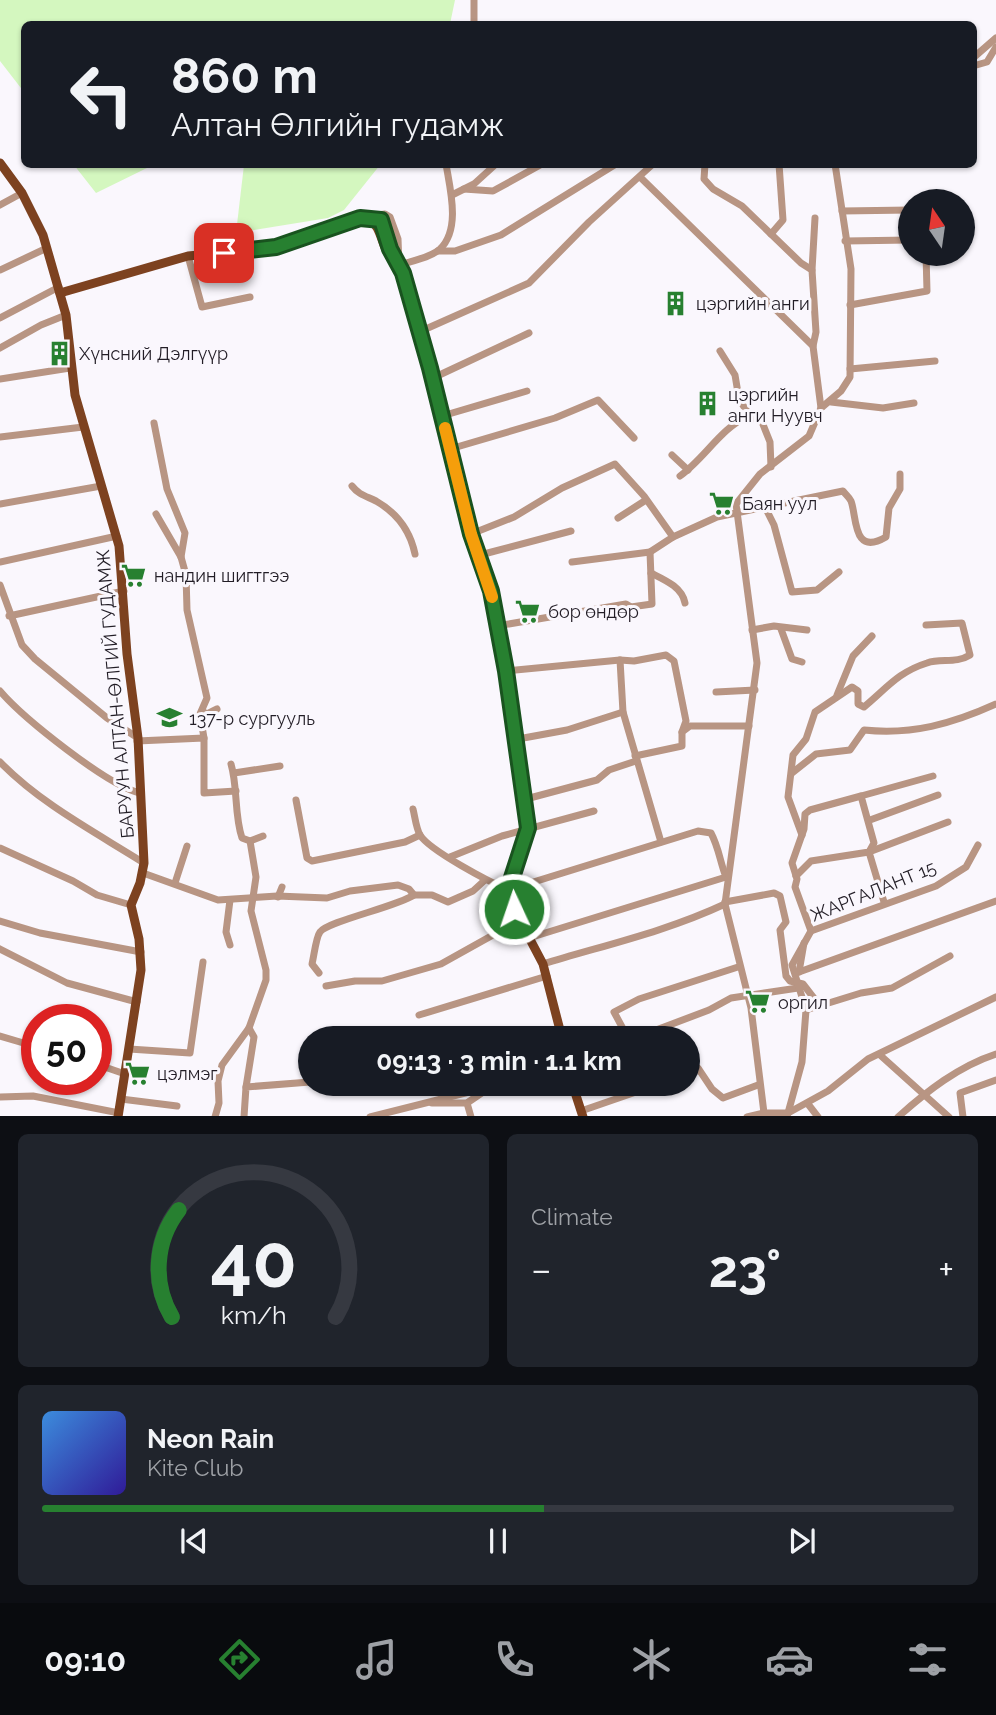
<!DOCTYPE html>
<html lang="en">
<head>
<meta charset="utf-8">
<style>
	:root { --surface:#171b24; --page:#20242c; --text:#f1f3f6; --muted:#9ea1a6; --line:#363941; --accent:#278030 }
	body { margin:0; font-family:Raleway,sans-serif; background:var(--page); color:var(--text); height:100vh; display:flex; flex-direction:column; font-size:26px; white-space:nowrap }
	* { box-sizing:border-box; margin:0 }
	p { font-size:23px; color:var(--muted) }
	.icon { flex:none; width:38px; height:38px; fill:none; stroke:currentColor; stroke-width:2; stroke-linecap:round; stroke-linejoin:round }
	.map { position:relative; height:1116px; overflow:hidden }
	.side { display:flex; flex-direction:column; gap:18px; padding:18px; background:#0d0f14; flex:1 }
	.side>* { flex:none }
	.banner { position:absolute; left:21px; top:21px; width:956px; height:147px; border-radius:10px; box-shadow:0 2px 5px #0004; background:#171b24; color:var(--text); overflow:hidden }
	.needle { width:46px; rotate:347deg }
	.buttons { position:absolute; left:898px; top:189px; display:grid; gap:14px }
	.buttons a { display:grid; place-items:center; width:77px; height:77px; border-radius:50%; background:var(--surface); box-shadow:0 2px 5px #0004; font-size:35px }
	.speed { position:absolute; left:21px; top:1004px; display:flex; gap:14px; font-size:35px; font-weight:700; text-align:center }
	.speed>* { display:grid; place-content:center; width:91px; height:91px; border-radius:50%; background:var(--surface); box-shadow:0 2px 5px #0004; line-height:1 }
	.speed .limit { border:10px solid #d22; background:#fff; color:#111 }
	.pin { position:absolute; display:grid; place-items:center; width:60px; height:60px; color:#fff; margin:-30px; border-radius:14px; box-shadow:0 4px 10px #0006 }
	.me { position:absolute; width:77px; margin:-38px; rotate:357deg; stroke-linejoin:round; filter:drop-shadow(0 0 5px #0008) }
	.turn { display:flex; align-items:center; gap:24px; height:147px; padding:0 35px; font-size:32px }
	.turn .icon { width:91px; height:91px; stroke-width:2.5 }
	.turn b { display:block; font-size:49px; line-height:60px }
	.big { font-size:52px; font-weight:700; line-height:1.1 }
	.side .card { flex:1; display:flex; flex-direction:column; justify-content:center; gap:10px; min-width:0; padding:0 24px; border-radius:10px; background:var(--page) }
	.side .dial { align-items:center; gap:0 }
	.dial svg { height:182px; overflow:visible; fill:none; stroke:var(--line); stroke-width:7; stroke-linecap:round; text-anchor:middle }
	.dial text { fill:var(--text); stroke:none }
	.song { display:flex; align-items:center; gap:21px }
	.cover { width:84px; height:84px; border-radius:10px; background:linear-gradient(135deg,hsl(210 70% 55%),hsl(250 70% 35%)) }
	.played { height:7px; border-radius:4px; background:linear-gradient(90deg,var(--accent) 55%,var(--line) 55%) }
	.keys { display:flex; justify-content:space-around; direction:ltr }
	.heat { display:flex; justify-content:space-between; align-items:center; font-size:38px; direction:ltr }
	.side .tiles { flex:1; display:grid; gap:18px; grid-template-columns:1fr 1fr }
	.card:last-child { grid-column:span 2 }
	.trip { position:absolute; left:298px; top:1026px; width:402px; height:70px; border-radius:35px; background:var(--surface); box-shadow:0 2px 5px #0004; font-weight:700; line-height:70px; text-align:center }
	.tab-bar { display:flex; height:112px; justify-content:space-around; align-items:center; background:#090b0e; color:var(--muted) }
	.tab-bar .icon { width:49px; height:49px }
	.tab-bar .on { color:var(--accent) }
	.tab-bar b { font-size:32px; color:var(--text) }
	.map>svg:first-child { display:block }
</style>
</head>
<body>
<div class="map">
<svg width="996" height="1117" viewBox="0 0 996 1117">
	<rect width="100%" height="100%" fill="#faf7fd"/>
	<g fill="#d4f7bf">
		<polygon points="0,0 455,0 450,24 24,24 24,92 0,61"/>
		<polygon points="74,165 160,165 147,168 96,193"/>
		<polygon points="244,165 245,164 380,165 344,210 328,218 236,233"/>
	</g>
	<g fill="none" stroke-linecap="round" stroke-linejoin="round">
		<g stroke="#b89583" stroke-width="7">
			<polyline points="474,0 474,24"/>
			<polyline points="973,58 996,38"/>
			<polyline points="973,66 987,62 996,47"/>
			<polyline points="705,164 704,179 713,189 742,206 801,263 812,270 816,332 813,346"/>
			<polyline points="640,177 813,346 821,408"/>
			<polyline points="464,189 493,191 542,164"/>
			<polyline points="452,195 474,184 496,164"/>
			<polyline points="0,205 22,193"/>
			<polyline points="842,211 910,210"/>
			<path d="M370,216L385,214L390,217L398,239L399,265C411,261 430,258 440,249C461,229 450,189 446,164"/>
			<polyline points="771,234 783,220 779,164"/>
			<polyline points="845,241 910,240"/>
			<polyline points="438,251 455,251 501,235 616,164"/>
			<polyline points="188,256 202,307 250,297"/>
			<polyline points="0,270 47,248"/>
			<polyline points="812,270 815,218"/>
			<polyline points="850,305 927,291 926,254"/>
			<polyline points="0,318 59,287"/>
			<polyline points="419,332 529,283 589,222 653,164"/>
			<polyline points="0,348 41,325 66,315"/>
			<polyline points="720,351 735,375 739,399 750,416"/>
			<polyline points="850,369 935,361"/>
			<polyline points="433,378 529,333"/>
			<polyline points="0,379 70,368"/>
			<polyline points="831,402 883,408 914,403"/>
			<polyline points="442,416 527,391"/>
			<polyline points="154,423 167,489 185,533 181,557"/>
			<polyline points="0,437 83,427"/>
			<polyline points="450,449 555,418 598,400 634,438"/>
			<polyline points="672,455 688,470"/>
			<path d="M680,476C704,459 721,428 748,416L762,422L770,442L771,467"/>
			<path d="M352,486C359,495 366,496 376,501C397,513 410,530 415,554"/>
			<polyline points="0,504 101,486"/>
			<path d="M765,507L843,491C845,494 849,497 851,501C857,516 852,557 886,537L889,508L900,489V474"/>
			<polyline points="156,514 181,557 186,575 187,610 207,698 200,714 204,738"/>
			<polyline points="618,518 646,500"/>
			<polyline points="471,534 514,517 562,488 615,464 644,496 673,537 650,552 572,562"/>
			<polyline points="673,537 717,517 765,507 774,525 792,592 817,590 839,572"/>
			<polyline points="480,555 571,531"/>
			<polyline points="0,562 117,536"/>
			<path d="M651,573C665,580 682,587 685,603"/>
			<polyline points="0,585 22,645 35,659 107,718 138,738"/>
			<polyline points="9,616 124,591"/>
			<polyline points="497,626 626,604 631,607 652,604 650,552"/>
			<polyline points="781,629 792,659 802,662"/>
			<polyline points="752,630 774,626 807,630"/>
			<polyline points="620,660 623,712 661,842"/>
			<polyline points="506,671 620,660 634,661 666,655 674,661 686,721 682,732"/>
			<path d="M0,691C23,718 108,786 140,793"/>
			<polyline points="716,692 755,690"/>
			<polyline points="837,695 853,656 872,636"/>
			<polyline points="202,711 207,714 217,709"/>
			<polyline points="518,739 567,730 623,712"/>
			<polyline points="137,741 204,738 204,793 236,791"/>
			<polyline points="635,756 682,746 682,732 690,726 749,726"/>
			<path d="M0,762C41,804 95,832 144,863"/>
			<polyline points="234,773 280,766"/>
			<path d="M792,773L816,754L850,750L864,730C912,735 952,724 996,704"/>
			<polyline points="526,799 597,780 609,770 636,761"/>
			<polyline points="296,800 307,858 312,861 405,842 420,835"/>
			<path d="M413,809C415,817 416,828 420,835C430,851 490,882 508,890L698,831L711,833C719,848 720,862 726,877L529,938"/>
			<polyline points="870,820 938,795"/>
			<path d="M802,835L788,797L793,755L806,739L815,712L852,687L858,691V704L864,707C886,689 898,672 927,663C941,658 956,664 970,655L962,623L926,625"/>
			<polyline points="250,841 263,836"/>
			<polyline points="0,848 73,881 97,895 131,905"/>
			<polyline points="450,857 502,836 594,811"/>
			<polyline points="143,873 218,900 277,896 327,898 350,891 398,885 409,889 414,895 432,895 448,902 473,891 485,880"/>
			<polyline points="796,876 811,861 869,852 874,843 861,796 933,776"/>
			<polyline points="175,883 187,846"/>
			<polyline points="278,897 282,887"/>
			<polyline points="725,902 774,893 780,896 786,922 780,930 786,976 790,981 803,984 820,1006"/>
			<polyline points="884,902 869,852 948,822"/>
			<polyline points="0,921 40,933 141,952"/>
			<polyline points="811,931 795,887 797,879 792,863 804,829 805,814 810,810 861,796"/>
			<polyline points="230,945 226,932 230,900"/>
			<polyline points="0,949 67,983 137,1002"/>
			<path d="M543,964C605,945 665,932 725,904"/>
			<polyline points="799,972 996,901"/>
			<polyline points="799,972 804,943"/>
			<path d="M319,973L312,964C314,956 316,937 320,932C328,921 396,907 414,895"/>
			<polyline points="326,986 355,981 382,981 441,964 520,920"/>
			<polyline points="806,1010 861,993 892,988 950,956"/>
			<polyline points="419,1015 547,976"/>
			<polyline points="0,1036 37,1047"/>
			<polyline points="628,1038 614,1012 639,999 738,967"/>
			<polyline points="635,1038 709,1010 731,998 798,988"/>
			<polyline points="129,1049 190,1053 203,962"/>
			<polyline points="880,1055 949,1117"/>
			<polyline points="96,1064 125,1074"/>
			<polyline points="688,1072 698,1068 712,1089 723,1098 758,1085"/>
			<polyline points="451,1083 453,1094"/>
			<polyline points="246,1087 254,1037 249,1028"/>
			<polyline points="0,1097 33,1096 119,1113"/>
			<polyline points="121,1099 177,1106"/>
			<polyline points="432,1103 467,1103 486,1090"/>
			<polyline points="467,1103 471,1117"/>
			<polyline points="808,1104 818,1117"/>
			<polyline points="581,1111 662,1083"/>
			<polyline points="788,1113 802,1062 806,1010 792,965 811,931 936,886 966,867 978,845"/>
			<polyline points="788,1113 828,1091 868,1059 996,997"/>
			<path d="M215,1117L219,1103L218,1081L222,1065L249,1028L266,980V970L251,911L256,877L250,841L242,838C234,814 238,788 231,764"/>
			<polyline points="244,1117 246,1087 310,1082"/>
			<polyline points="370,1117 505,1083"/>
			<polyline points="747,1117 764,1113"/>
			<polyline points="784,1117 788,1113 764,1113 751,1008 725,904 757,663 736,504 760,474 809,436 821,408 841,391 850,377 851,269 835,164"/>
			<path d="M898,1117C927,1091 959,1066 996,1054"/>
			<polyline points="963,1117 960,1093 996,1080"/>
		</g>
		<g stroke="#7d4220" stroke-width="9">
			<polyline points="0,163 22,193 43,235 66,315 75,395 119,546 127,654 138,738 144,863 140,883 131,905 139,939 141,970 118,1117"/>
			<path d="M369,218C384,230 380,249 395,262"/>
			<polyline points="60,293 188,256 276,248 360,217 381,220 390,249 403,273 434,379 471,534 491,591 518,739 528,828 508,890 514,909 543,964 562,1038"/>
			<polyline points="572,1083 583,1117"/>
		</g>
	</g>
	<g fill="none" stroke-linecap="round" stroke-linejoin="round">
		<defs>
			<polyline id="route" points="224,253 276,247 360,218 381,220 390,249 403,273 430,368 471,534 491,591 506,671 528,828 508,890 514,909"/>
		</defs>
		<use href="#route" stroke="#19531f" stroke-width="18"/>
		<use href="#route" stroke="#278030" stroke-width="12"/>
		<polyline stroke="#f59e0b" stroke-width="12" points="445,428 471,534 492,597"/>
	</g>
	<defs>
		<symbol id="building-bare" viewBox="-9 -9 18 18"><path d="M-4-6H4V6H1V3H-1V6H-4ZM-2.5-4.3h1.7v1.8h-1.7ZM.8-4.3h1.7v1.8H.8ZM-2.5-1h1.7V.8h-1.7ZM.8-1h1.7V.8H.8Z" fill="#278030" stroke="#faf7fd" stroke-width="2.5" paint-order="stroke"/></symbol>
		<symbol id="supermarket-bare" viewBox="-9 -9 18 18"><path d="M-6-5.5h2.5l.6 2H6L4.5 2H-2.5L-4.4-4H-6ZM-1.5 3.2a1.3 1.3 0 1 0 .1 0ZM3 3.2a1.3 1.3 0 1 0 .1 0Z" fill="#278030" stroke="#faf7fd" stroke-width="2.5" paint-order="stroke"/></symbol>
		<symbol id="school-bare" viewBox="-9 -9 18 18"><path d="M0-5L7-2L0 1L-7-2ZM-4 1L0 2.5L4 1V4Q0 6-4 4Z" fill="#278030" stroke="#faf7fd" stroke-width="2.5" paint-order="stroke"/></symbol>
	</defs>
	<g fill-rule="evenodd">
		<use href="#building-bare" x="658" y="286" width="35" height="35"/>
		<use href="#building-bare" x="42" y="336" width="35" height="35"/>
		<use href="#building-bare" x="690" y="386" width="35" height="35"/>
		<use href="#supermarket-bare" x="704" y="486" width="35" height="35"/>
		<use href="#supermarket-bare" x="116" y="558" width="35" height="35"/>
		<use href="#supermarket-bare" x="510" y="594" width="35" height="35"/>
		<use href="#school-bare" x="152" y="700" width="35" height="35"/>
		<use href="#supermarket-bare" x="740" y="984" width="35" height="35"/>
		<use href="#supermarket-bare" x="120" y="1056" width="35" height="35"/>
	</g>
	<g text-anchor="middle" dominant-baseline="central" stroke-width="6" stroke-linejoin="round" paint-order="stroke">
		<g font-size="18" fill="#221d26" stroke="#faf7fd" text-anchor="start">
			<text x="696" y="303">цэргийн анги</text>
			<text x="79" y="353">Хүнсний Дэлгүүр</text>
			<text x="728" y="394">цэргийн<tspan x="728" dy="21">анги Нуувч</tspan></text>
			<text x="742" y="503">Баян уул</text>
			<text x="154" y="575">нандин шигтгээ</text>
			<text x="548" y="611">бор өндөр</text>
			<text x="189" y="718">137-р сургууль</text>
			<text x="778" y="1002">оргил</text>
			<text x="157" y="1073">цэлмэг</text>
		</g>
		<g font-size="18" fill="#221d26" stroke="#faf7fd">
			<text transform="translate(115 694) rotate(-95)">БАРУУН АЛТАН-ӨЛГИЙ ГУДАМЖ</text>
			<text transform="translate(873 891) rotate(-22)">ЖАРГАЛАНТ 15</text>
		</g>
	</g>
</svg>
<div class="buttons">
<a><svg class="needle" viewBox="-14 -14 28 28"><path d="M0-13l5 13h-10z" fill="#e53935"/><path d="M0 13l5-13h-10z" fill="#9ea1a6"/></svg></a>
</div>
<div class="speed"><div class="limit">50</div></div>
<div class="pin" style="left:224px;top:253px;background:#d93025"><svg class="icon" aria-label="arrive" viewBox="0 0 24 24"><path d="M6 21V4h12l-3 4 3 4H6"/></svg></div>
<svg class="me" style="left:514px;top:909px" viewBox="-20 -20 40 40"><circle r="17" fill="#278030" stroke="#fff" stroke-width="3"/><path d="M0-11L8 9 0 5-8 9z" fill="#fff"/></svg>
<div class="trip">09:13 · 3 min · 1.1 km</div>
<div class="banner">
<div class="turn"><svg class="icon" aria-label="left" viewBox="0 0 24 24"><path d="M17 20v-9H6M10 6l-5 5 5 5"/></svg><div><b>860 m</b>Алтан Өлгийн гудамж</div></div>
</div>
</div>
<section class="side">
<div class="tiles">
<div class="card dial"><svg viewBox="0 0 100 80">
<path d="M14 69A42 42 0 1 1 86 69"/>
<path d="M14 69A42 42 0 0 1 17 22" stroke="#278030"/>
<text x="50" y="56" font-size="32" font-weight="700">40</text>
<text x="50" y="72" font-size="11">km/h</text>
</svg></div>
<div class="card"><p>Climate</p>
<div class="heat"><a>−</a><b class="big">23°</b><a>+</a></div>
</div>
<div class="card">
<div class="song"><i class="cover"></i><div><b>Neon Rain</b><p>Kite Club</p></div></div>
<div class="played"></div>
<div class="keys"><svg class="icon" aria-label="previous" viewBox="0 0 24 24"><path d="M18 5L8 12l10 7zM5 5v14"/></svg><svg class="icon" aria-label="pause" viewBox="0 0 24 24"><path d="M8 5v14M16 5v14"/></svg><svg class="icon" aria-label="next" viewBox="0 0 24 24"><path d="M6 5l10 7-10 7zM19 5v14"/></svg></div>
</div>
</div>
</section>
<nav class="tab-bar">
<b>09:10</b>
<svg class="icon on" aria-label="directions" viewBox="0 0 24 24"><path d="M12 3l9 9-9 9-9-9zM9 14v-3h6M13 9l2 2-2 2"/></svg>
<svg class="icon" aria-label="music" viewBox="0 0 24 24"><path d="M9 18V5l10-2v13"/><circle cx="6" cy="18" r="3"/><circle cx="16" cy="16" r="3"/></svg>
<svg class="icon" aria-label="phone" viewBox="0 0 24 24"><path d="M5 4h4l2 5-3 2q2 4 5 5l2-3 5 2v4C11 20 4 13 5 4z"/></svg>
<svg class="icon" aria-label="climate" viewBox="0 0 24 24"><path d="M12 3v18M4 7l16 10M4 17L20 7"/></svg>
<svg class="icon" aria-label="car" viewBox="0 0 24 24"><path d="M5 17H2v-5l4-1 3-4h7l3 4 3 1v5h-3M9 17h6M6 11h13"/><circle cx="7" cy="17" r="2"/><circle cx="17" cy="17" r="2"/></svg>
<svg class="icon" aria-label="filters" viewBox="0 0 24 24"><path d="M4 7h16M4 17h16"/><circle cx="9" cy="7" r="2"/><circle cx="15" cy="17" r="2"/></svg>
</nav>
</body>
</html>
